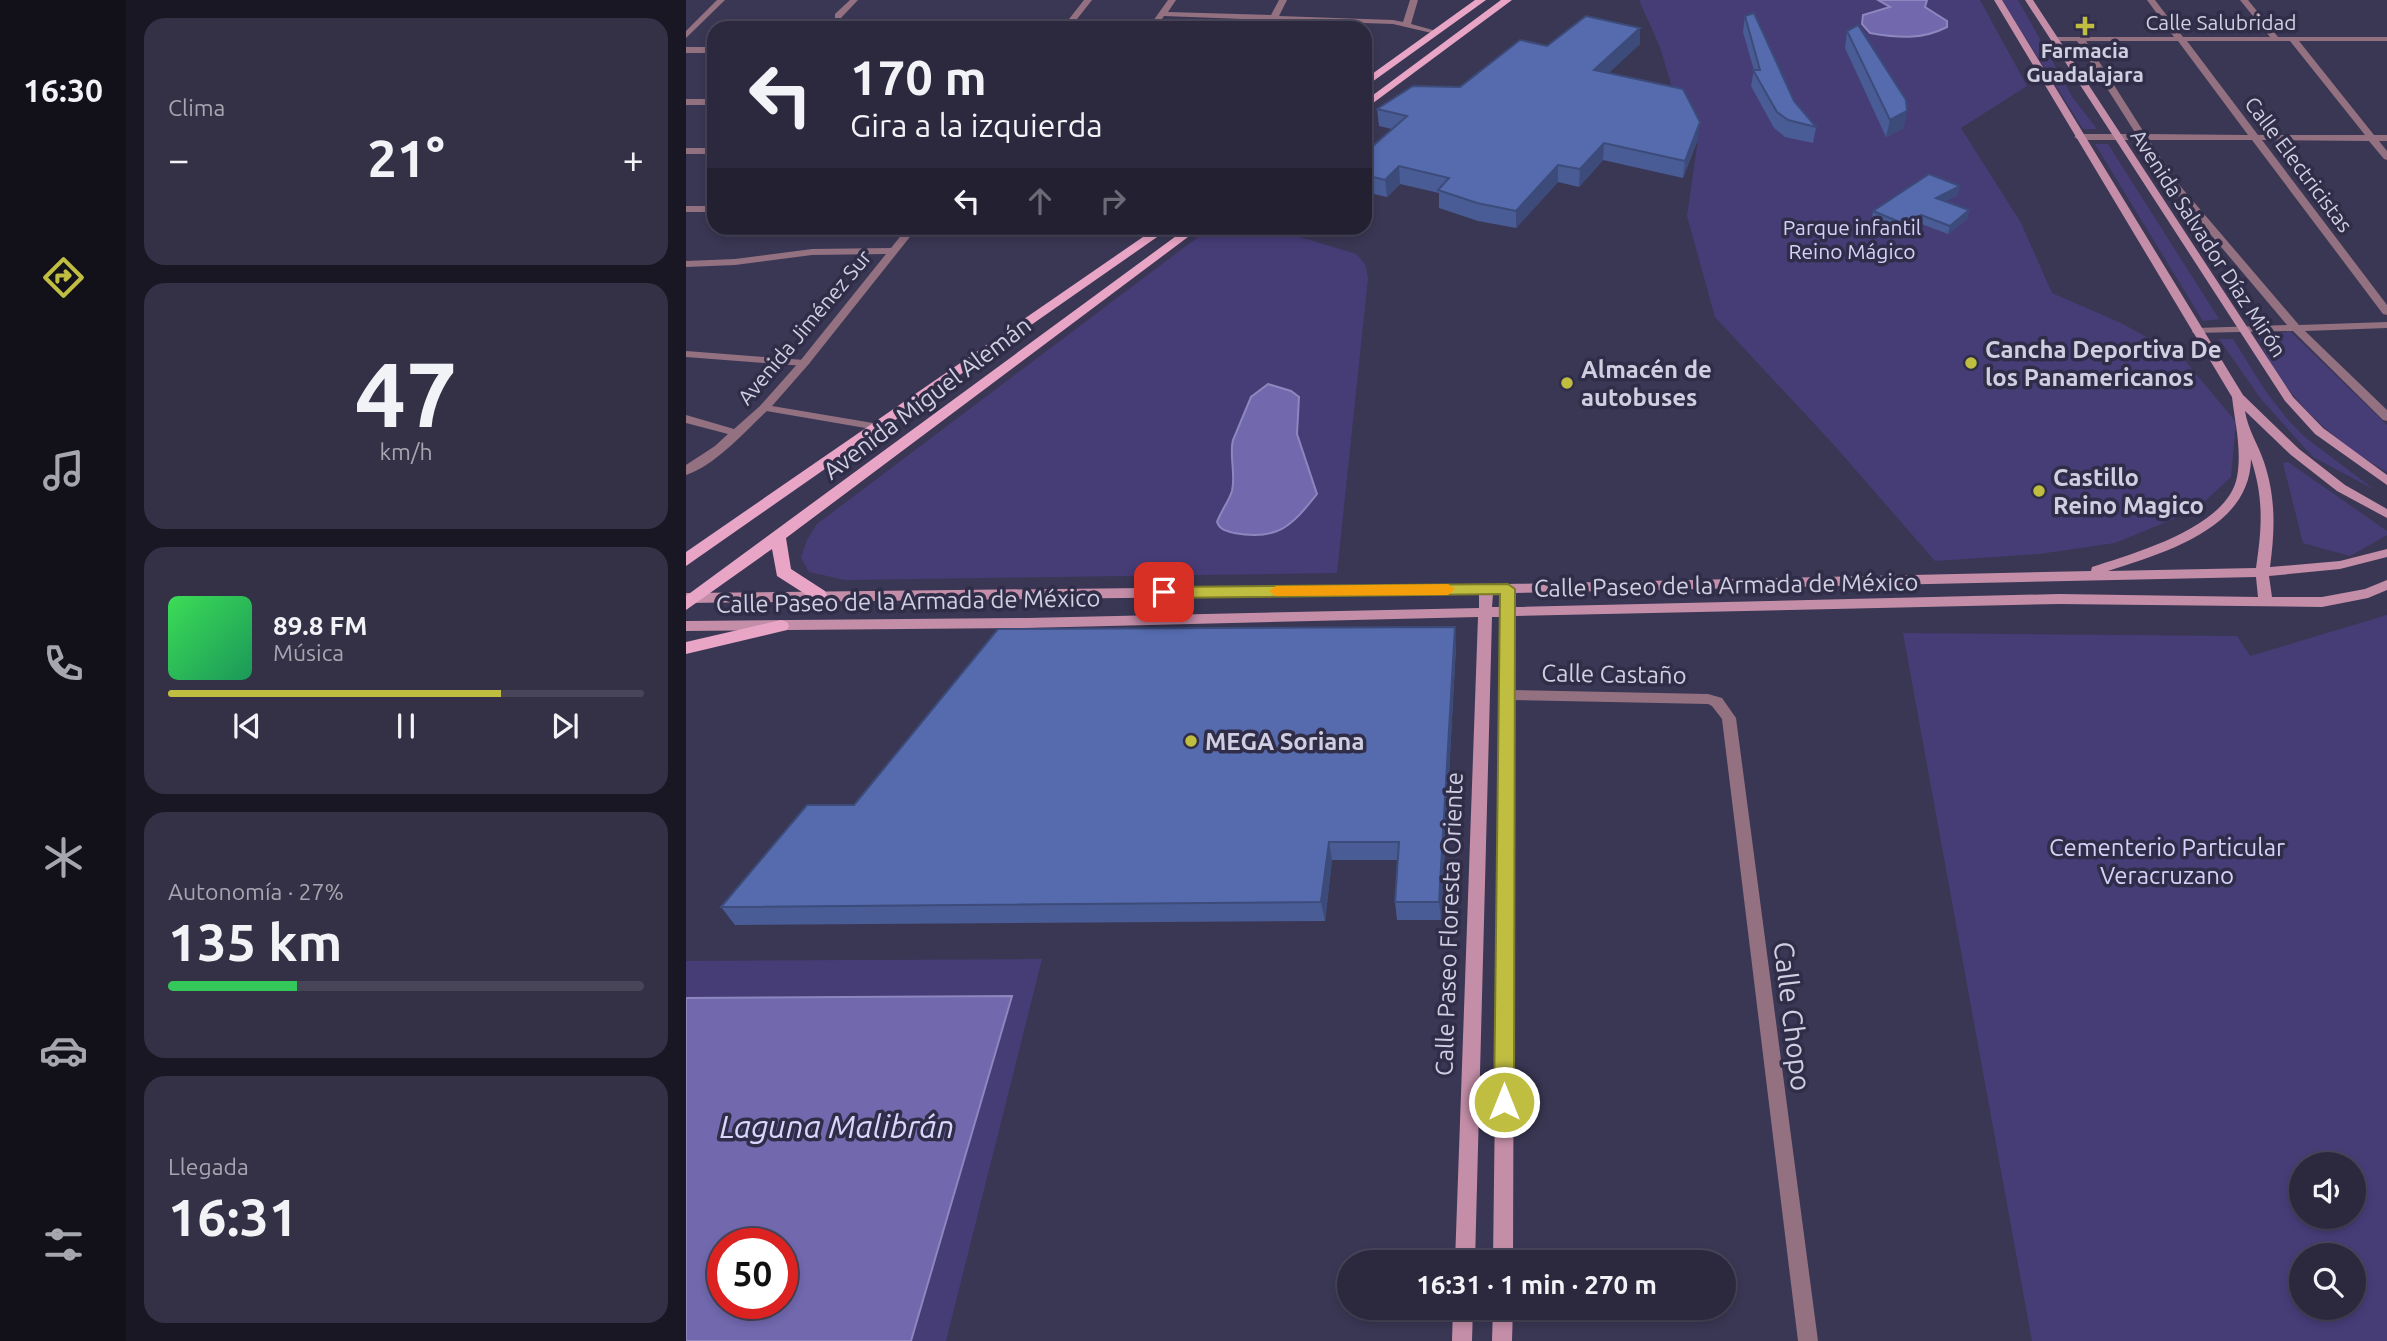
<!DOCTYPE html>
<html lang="es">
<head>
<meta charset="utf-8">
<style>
	:root { --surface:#2c293f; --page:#343146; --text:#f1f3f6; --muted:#a6a6b0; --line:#484559; --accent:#c0be41 }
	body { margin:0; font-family:Ubuntu,sans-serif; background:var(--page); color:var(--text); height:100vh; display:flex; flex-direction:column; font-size:26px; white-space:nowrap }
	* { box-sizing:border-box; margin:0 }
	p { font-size:23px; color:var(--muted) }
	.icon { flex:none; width:38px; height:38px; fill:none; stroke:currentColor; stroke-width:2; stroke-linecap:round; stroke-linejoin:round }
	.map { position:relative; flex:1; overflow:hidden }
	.side { display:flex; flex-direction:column; gap:18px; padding:18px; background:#181723; width:560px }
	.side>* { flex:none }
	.hud { position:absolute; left:21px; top:21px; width:665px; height:214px; border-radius:21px; box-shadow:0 4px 10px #0003,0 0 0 2px var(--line); background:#2c293f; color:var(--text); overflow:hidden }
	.buttons { position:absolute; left:1603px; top:1152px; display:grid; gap:14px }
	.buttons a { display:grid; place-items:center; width:77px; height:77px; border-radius:50%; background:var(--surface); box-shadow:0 4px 10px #0003,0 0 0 2px var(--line); font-size:35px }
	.speed { position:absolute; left:21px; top:1228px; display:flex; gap:14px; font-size:35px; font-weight:700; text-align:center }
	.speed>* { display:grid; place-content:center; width:91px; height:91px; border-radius:50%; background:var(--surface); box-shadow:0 4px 10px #0003,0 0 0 2px var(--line); line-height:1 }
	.speed .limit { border:10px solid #d22; background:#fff; color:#111 }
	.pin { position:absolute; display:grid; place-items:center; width:60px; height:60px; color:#fff; margin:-30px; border-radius:14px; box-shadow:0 4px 10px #0006 }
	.me { position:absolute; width:77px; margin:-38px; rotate:0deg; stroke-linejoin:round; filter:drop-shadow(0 0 5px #0008) }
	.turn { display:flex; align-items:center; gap:24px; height:147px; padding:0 28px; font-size:32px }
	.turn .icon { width:91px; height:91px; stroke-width:2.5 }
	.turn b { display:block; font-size:49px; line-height:60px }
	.lanes { display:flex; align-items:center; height:66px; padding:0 28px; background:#0003; justify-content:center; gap:35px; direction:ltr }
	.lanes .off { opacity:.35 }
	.big { font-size:52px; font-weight:700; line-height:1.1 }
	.side .tile { flex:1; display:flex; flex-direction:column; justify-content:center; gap:10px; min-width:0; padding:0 24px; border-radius:21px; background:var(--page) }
	.side .dial { align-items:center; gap:0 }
	.dial b { font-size:91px; line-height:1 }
	.song { display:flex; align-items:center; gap:21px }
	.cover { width:84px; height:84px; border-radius:10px; background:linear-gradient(135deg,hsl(130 70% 55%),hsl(150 70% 35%)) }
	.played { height:7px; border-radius:4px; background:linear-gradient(90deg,var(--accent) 70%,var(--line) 70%) }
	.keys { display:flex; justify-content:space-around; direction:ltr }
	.heat { display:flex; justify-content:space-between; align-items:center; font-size:38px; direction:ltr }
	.charge { height:10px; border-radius:5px; background:linear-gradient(90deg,#34c759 27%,var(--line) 0) }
	.trip { position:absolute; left:651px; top:1250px; width:399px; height:70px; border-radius:35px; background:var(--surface); box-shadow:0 4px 10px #0003,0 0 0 2px var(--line); font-weight:700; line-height:70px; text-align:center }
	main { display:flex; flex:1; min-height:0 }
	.tabs { display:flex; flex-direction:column; width:126px; justify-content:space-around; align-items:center; background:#121019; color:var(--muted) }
	.tabs .icon { width:49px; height:49px }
	.tabs .current { color:var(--accent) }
	.tabs b { font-size:32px; color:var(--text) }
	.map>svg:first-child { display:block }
</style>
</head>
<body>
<main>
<nav class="tabs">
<b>16:30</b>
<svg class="icon current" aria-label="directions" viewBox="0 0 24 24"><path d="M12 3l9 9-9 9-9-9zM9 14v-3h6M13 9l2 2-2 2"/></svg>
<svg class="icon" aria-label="music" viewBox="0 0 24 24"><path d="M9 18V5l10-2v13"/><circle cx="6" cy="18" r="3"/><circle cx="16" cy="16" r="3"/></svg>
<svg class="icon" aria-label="phone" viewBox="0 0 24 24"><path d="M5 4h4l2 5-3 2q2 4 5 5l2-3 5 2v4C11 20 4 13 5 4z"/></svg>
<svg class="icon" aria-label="climate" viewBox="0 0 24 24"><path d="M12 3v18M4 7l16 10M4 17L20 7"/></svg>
<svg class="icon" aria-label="car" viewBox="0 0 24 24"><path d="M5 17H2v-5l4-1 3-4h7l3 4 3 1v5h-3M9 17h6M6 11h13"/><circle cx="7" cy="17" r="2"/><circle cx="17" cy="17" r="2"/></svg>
<svg class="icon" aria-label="filters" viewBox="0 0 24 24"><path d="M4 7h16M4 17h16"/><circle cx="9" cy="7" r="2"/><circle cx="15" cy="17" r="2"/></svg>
</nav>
<section class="side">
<div class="tile"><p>Clima</p>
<div class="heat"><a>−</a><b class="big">21°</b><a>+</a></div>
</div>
<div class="tile dial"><b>47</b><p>km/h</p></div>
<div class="tile">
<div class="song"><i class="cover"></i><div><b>89.8 FM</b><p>Música</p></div></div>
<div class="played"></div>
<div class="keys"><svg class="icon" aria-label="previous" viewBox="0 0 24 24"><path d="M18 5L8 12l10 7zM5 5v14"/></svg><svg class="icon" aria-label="pause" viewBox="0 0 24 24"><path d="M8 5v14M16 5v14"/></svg><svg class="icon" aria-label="next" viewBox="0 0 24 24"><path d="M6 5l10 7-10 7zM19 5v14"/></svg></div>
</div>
<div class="tile"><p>Autonomía · 27%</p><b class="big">135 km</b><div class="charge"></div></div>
<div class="tile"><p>Llegada</p><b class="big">16:31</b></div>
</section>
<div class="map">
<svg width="1701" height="1341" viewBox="0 0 1701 1341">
	<rect width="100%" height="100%" fill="#3a3754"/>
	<g fill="#463d77" fill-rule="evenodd">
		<polygon points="953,0 1294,0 1341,86 1275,128 1335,223 1366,293 1435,323 1495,356 1550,422 1545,477 1509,510 1429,543 1353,554 1249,561 1148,445 1029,317 1001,216 1012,139 987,91 974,47"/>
		<polygon points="1316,0 1332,0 1387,98 1411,129 1397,129"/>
		<polygon points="1409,144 1422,144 1533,319 1517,321"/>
		<path d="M524,228H584L670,254L679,264L682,278L651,573L159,580L123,572L115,558L121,540L131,524ZM587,385L605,391L613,398L611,434L631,494L606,523L592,532L531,522L546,492L549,462L545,448L565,397Z"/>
		<path d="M1605,332L1701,425V472C1650,444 1589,390 1572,334Z"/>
		<polygon points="1533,339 1547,339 1581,393 1603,421 1620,438 1689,490 1627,457 1575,399"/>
		<polygon points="1602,462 1701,531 1701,535 1664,556 1617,543 1597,463"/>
		<path d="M1701,615V1341H1346L1217,633L1551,636L1564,656ZM1615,1164H1668V1216H1615ZM1615,1255H1668V1307H1615Z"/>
		<path d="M356,959L260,1341H0V961ZM37,1244H96V1304H37Z"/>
	</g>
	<g fill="#7168ae" stroke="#8e87be" stroke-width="2" fill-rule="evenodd">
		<path d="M1192,0H1241L1239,7L1261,21V27C1236,40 1212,38 1184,33L1176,24L1177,15L1204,7Z"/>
		<path d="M582,384L605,391L613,397L611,434L631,494C605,527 591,541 548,533C540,531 534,530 531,522C535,511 543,501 546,491C550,474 543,455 547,440L565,397Z"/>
		<path d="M326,996L225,1341H0V998ZM96,1244V1304H37V1244Z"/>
	</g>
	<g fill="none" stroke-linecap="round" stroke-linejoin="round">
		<g fill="#937181" fill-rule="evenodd">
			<polygon points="31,0 39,0 0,38 0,31"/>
			<polygon points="164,0 172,0 155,18 149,18 149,14"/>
			<polygon points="398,0 406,0 384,28 376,28"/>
			<polygon points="482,0 490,0 482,12 585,15 593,0 601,0 593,16 707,20 717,22 724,0 732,0 725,24 754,32 750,34 707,24 590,20 586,28 578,28 582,20 478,16 470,28 462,28"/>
			<path d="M1461,0H1469L1497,37H1584L1554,0H1562L1592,37H1701V41H1613L1688,135H1701V141H1693L1701,151V160L1698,159L1683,141L1576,140L1701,305V315L1697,314L1566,140H1463L1489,180L1613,325L1701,322V328L1619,331L1701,410V421L1697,420L1607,331L1507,333L1506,331L1511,328L1601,325L1482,184L1454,140H1393L1388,137L1393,134H1450L1391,41H1369L1365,39L1369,37H1488ZM1400,41H1492L1562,135L1459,134ZM1501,41H1604L1679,135H1572Z"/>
			<rect x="0" y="47" width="28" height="6"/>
			<rect x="0" y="99" width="28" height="6"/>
			<rect x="0" y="148" width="28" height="6"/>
			<rect x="0" y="206" width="28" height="6"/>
			<polygon points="0,351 118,360 124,363 118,366 0,357"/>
			<path d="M78,404L82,406V410C59,431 30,465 0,475V465L29,446L42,434L0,423V415L48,429L74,406Z"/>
			<polygon points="823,690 1022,694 1036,698 1050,718 1132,1341 1112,1341 1036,719 1026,706 1022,704 823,700 818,699 816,695 818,691"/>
		</g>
		<polygon fill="#937181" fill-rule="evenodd" points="221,228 231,228 122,365 86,406 193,424 197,425 197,431 74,410 74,406 114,361 200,254 126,255 49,265 0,267 0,261 49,259 126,249 205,248"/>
		<g fill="#c48ea8" fill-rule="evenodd">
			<path d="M1308,0H1316L1557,395L1613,449L1659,485L1701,509V518L1651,491L1605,455L1559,411C1562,430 1572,444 1578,462C1590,498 1589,530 1584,567L1654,561L1701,549V557L1654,569L1583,576L1586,597H1636L1679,589L1701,580V590L1682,598L1636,607L1373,604L829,616L827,1262H807L815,617H806L789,1262H769L792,617L341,628L0,631V621L341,618L793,608V594L0,603V593L822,584L1405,571L1406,567C1449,553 1542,527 1551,477C1556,450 1549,423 1546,397ZM1565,459C1578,498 1576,528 1570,568L1422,571C1477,553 1564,529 1565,459ZM1570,577L1572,597L1373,594L829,607V593ZM807,594H815V607H806Z"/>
			<polygon points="1339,0 1347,0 1607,397 1637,428 1701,475 1701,485 1629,434 1599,401"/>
			<polygon points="767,1307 787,1307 786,1341 766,1341"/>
			<polygon points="807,1307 827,1307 826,1341 806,1341"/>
		</g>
		<g fill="#e9a5c6" fill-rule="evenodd">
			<polygon points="789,0 800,0 679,87 679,79"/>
			<polygon points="815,0 826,0 679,109 679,101"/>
			<polygon points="470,228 484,228 0,566 0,552"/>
			<polygon points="501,228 514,228 100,538 105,569 139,591 141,595 139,599 127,599 91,576 86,549 0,610 0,596"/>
			<polygon points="95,620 101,622 103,626 101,630 0,654 0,642"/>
		</g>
	</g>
	<g fill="#495c95">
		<polygon points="1059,16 1108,101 1130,127 1127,143 1099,137 1088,128 1065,86 1068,70 1057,32"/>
		<polygon points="1161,31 1218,128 1200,137 1159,48"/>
		<polygon points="954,44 922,73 1012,139 997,178 917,160 893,187 872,182 830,228 792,221 753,208 753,193 714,184 701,197 679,192 679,153 706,129 693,126 691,109 774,87 861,46"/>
		<polygon points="1272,195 1259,201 1283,210 1281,219 1262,234 1233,223 1221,234 1186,219 1187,211"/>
		<polygon points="770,646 755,920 711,920 709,902 712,860 646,860 639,921 49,925 35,907 168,805"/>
	</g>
	<g fill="#3c4b79">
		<polygon points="954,28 954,44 908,87 908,70"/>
		<polygon points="683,44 684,53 679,57 679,48"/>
		<polygon points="1221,111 1218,128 1200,137 1204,120"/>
		<polygon points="1014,122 1012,139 997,178 999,161"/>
		<polygon points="918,143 917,160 893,187 894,169"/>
		<polygon points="872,165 872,182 830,228 830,211"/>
		<polygon points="713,166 714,184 701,197 699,180"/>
		<polygon points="1274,186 1272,195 1249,206 1250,198"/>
		<polygon points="1283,210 1281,219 1262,234 1264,226"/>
		<polygon points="1235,215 1233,223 1221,234 1223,226"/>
		<polygon points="769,627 770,646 755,920 753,902"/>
		<polygon points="643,842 646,860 639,921 635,902"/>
	</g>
	<g fill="#556bad" stroke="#3c4b79" stroke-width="2">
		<polygon points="1068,13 1108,101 1130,127 1102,120 1091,112 1067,70 1074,70 1059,16"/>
		<polygon points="900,16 954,28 908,70 997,89 1014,122 999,161 918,143 894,169 872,165 830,211 791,203 752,190 763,178 713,166 699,180 679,175 679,153 721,116 691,109 727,86 774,87 834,40 861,46"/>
		<polygon points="1172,25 1220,100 1221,111 1204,120 1161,31"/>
		<polygon points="1243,174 1274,186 1250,198 1283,210 1264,226 1235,215 1223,226 1187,211"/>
		<polygon points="769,627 753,902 709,902 713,842 643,842 635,902 35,907 121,805 168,805 312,629"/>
	</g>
	<polygon fill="#c0be41" stroke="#7d7c2a" stroke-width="2" points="822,584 829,589 828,1102 826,1109 818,1112 811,1109 808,1102 814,594 478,598 470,592 478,587"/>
	<polygon fill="#f59e0b" points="762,584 769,589 762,595 590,596 583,591 590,586"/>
	<g fill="#c0be41" stroke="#302d49" stroke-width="2.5">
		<path d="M1395.5 15.5h7v7h7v7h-7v7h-7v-7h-7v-7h7z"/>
		<circle cx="1285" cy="363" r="7"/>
		<circle cx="881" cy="383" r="7"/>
		<circle cx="1353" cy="491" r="7"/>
		<circle cx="505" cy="741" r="7"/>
	</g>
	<g text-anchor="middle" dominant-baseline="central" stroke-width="7" stroke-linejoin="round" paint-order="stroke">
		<g font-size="21" fill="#d0cfe2" stroke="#302d49">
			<text x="1535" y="22">Calle Salubridad</text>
			<text transform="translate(1613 164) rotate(53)">Calle Electricistas</text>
			<text transform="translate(1523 243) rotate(57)">Avenida Salvador Díaz Mirón</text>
			<text transform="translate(118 327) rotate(-50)">Avenida Jiménez Sur</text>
		</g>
		<g font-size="21" font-weight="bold" fill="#d0cfe2" stroke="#302d49">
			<text x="1399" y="50">Farmacia<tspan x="1399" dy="24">Guadalajara</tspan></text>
		</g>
		<g font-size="21" fill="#d5d2fa" stroke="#302d49">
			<text x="1166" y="227">Parque infantil<tspan x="1166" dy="24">Reino Mágico</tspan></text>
		</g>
		<g font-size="24" font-weight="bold" fill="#d0cfe2" stroke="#302d49" text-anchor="start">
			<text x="1299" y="349">Cancha Deportiva De<tspan x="1299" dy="28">los Panamericanos</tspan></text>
			<text x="895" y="369">Almacén de<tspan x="895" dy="28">autobuses</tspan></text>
			<text x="1367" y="477">Castillo<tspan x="1367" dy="28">Reino Magico</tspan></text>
			<text x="519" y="741">MEGA Soriana</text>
		</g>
		<g font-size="24" fill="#d0cfe2" stroke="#302d49">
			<text transform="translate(241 398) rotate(-37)">Avenida Miguel Alemán</text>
			<text transform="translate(1040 585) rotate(-1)">Calle Paseo de la Armada de México</text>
			<text transform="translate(222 601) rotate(-1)">Calle Paseo de la Armada de México</text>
			<text transform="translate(928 674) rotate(1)">Calle Castaño</text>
			<text transform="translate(763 924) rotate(-88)">Calle Paseo Floresta Oriente</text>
		</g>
		<g font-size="24" fill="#d5d2fa" stroke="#302d49">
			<text x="1481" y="847">Cementerio Particular<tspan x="1481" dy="28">Veracruzano</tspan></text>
		</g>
		<g font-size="28" fill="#d0cfe2" stroke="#302d49">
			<text transform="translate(1107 1016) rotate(83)">Calle Chopo</text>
		</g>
		<g font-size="32" font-style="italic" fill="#d9d6fe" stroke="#302d49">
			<text x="151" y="1126">Laguna Malibrán</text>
		</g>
	</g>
</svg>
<div class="buttons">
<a><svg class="icon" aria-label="sound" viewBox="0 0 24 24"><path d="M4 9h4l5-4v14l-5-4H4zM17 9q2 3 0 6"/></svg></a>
<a><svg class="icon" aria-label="search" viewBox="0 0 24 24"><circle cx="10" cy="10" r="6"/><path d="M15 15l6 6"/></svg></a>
</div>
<div class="speed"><div class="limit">50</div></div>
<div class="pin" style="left:478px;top:592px;background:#d93025"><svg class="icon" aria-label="arrive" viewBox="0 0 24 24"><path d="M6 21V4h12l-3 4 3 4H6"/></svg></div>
<svg class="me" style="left:818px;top:1102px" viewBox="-20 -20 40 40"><circle r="17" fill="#c0be41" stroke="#fff" stroke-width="3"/><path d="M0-11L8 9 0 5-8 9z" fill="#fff"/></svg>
<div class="trip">16:31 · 1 min · 270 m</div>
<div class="hud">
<div class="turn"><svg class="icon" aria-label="left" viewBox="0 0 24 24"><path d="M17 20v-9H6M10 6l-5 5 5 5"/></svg><div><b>170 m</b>Gira a la izquierda</div></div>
<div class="lanes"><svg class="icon" aria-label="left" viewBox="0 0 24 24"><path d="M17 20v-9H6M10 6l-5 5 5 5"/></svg><svg class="icon off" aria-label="ahead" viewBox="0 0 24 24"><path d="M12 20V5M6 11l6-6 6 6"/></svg><svg class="icon off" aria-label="right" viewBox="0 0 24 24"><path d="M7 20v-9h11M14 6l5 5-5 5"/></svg></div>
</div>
</div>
</main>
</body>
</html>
